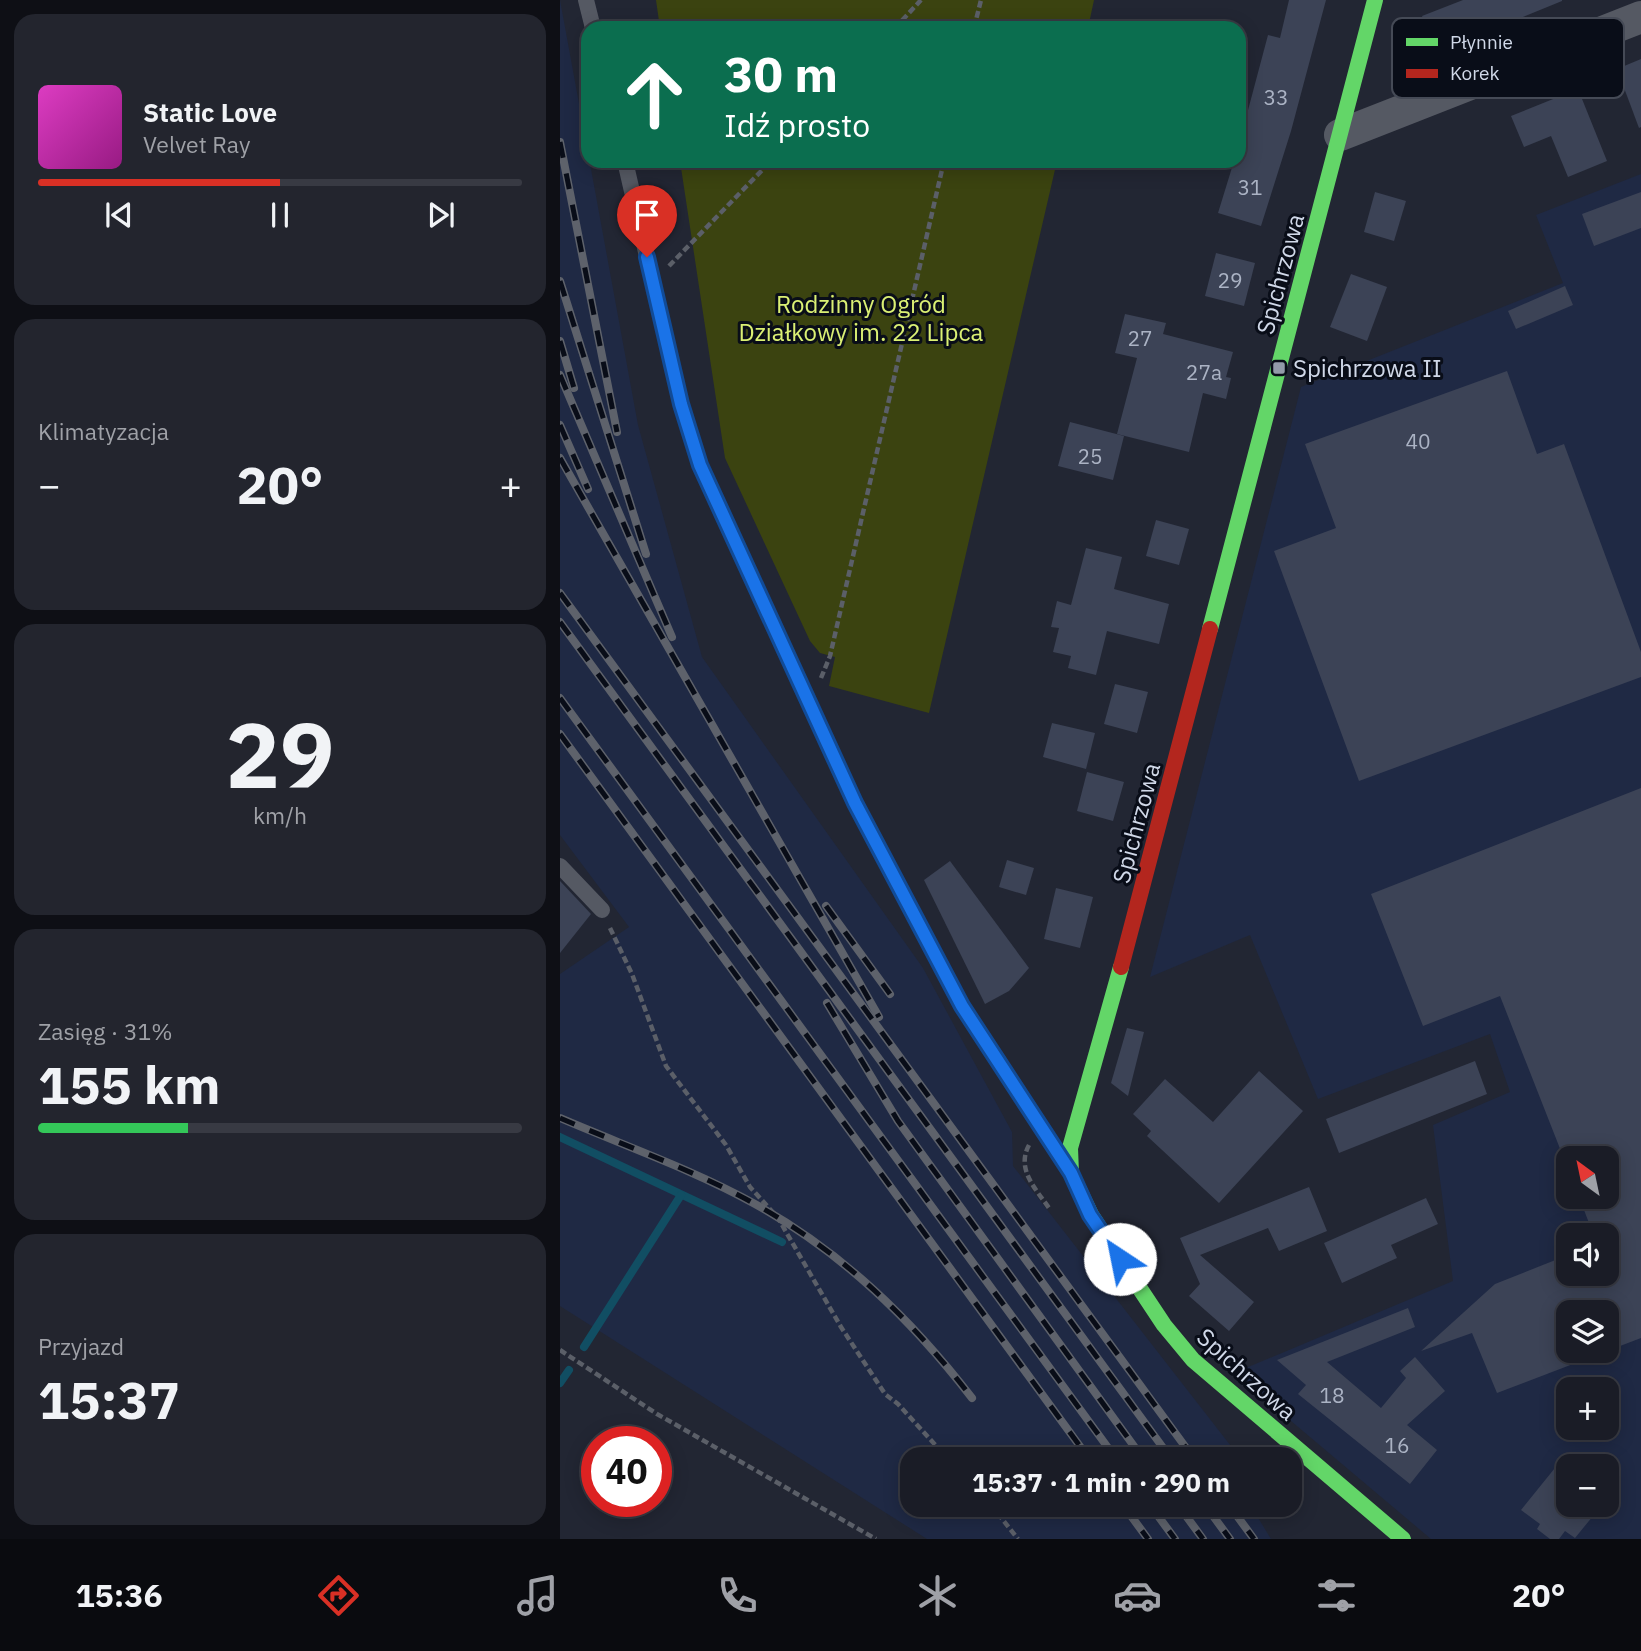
<!DOCTYPE html>
<html lang="pl">
<head>
<meta charset="utf-8">
<style>
	:root { --surface:#1a1c26; --page:#23252e; --text:#f1f3f6; --muted:#9fa1a7; --line:#383a43; --accent:#d93025 }
	body { margin:0; font-family:"IBM Plex Sans",sans-serif; background:var(--page); color:var(--text); height:100vh; display:flex; flex-direction:column; font-size:26px; white-space:nowrap }
	* { box-sizing:border-box; margin:0 }
	p { font-size:23px; color:var(--muted) }
	.icon { flex:none; width:38px; height:38px; fill:none; stroke:currentColor; stroke-width:2; stroke-linecap:round; stroke-linejoin:round }
	.map { position:relative; flex:1; overflow:hidden }
	.details { display:flex; flex-direction:column; gap:14px; padding:14px; background:#0e0f15; width:560px }
	.details>* { flex:none }
	.hud { position:absolute; left:21px; top:21px; width:665px; height:147px; border-radius:21px; box-shadow:0 4px 18px #0003,0 0 0 2px var(--line); background:#0b6e4f; color:#fff; overflow:hidden }
	.needle { width:46px; rotate:327deg }
	.tools { position:absolute; left:996px; top:1146px; display:grid; gap:14px }
	.tools a { display:grid; place-items:center; width:63px; height:63px; border-radius:14px; background:var(--surface); box-shadow:0 4px 18px #0003,0 0 0 2px var(--line); font-size:35px }
	.speed { position:absolute; left:21px; top:1426px; display:flex; gap:14px; font-size:35px; font-weight:700; text-align:center }
	.speed>* { display:grid; place-content:center; width:91px; height:91px; border-radius:50%; background:var(--surface); box-shadow:0 4px 18px #0003,0 0 0 2px var(--line); line-height:1 }
	.speed .limit { border:10px solid #d22; background:#fff; color:#111 }
	.pin { position:absolute; display:grid; place-items:center; width:60px; height:60px; color:#fff; margin:-72px -30px; border-radius:50% 50% 50% 0; rotate:-45deg; box-shadow:0 0 7px #0007 }
	.pin .icon { rotate:45deg }
	.me { position:absolute; width:77px; margin:-38px; rotate:326deg; stroke-linejoin:round; filter:drop-shadow(0 0 5px #0008) }
	.turn { display:flex; align-items:center; gap:24px; height:147px; padding:0 28px; font-size:32px }
	.turn .icon { width:91px; height:91px; stroke-width:2.5 }
	.turn b { display:block; font-size:49px; line-height:60px }
	.big { font-size:52px; font-weight:700; line-height:1.1 }
	.details .tile { flex:1; display:flex; flex-direction:column; justify-content:center; gap:10px; min-width:0; padding:0 24px; border-radius:21px; background:var(--page) }
	.details .dial { align-items:center; gap:0 }
	.dial b { font-size:91px; line-height:1 }
	.song { display:flex; align-items:center; gap:21px }
	.cover { width:84px; height:84px; border-radius:10px; background:linear-gradient(135deg,hsl(310 70% 55%),hsl(310 70% 35%)) }
	.played { height:7px; border-radius:4px; background:linear-gradient(90deg,var(--accent) 50%,var(--line) 50%) }
	.keys { display:flex; justify-content:space-around; direction:ltr }
	.heat { display:flex; justify-content:space-between; align-items:center; font-size:38px; direction:ltr }
	.charge { height:10px; border-radius:5px; background:linear-gradient(90deg,#34c759 31%,var(--line) 0) }
	.trip { position:absolute; left:340px; top:1447px; width:402px; height:70px; border-radius:21px; background:var(--surface); box-shadow:0 4px 18px #0003,0 0 0 2px var(--line); font-weight:700; line-height:70px; text-align:center }
	.tab-bar { display:flex; height:112px; justify-content:space-around; align-items:center; background:#0a0b0f; color:var(--muted) }
	.tab-bar .icon { width:49px; height:49px }
	.tab-bar .selected { color:var(--accent) }
	.tab-bar b { font-size:32px; color:var(--text) }
	main { display:flex; flex:1; min-height:0 }
	.map>svg:first-child { display:block }
</style>
</head>
<body>
<main>
<section class="details">
<div class="tile">
<div class="song"><i class="cover"></i><div><b>Static Love</b><p>Velvet Ray</p></div></div>
<div class="played"></div>
<div class="keys"><svg class="icon" aria-label="previous" viewBox="0 0 24 24"><path d="M18 5L8 12l10 7zM5 5v14"/></svg><svg class="icon" aria-label="pause" viewBox="0 0 24 24"><path d="M8 5v14M16 5v14"/></svg><svg class="icon" aria-label="next" viewBox="0 0 24 24"><path d="M6 5l10 7-10 7zM19 5v14"/></svg></div>
</div>
<div class="tile"><p>Klimatyzacja</p>
<div class="heat"><a>−</a><b class="big">20°</b><a>+</a></div>
</div>
<div class="tile dial"><b>29</b><p>km/h</p></div>
<div class="tile"><p>Zasięg · 31%</p><b class="big">155 km</b><div class="charge"></div></div>
<div class="tile"><p>Przyjazd</p><b class="big">15:37</b></div>
</section>
<div class="map">
<svg width="1081" height="1539" viewBox="0 0 1081 1539">
	<rect width="100%" height="100%" fill="#222633"/>
	<g fill="#1f2944" fill-rule="evenodd">
		<polygon points="0,0 78,425 142,657 363,968 452,1132 453,1166 681,1459 352,1460 352,1505 704,1505 694,1511 711,1539 367,1539 0,1306 0,974 69,927 0,835"/>
		<path d="M1081,174V1539H871L674,1373L893,1281L873,1125L950,1092L930,1034L758,1099L690,935L590,977L741,387L1003,283L976,215ZM1008,1158H1046V1197H1008ZM1008,1236H1046V1274H1008ZM1008,1312H1046V1351H1008ZM1008,1390H1046V1428H1008ZM1008,1466H1046V1505H1008Z"/>
	</g>
	<g fill="#3b4310">
		<polygon points="96,0 534,0 528,28 100,28"/>
		<polygon points="120,161 497,161 369,713 269,686 275,657 260,653 250,641 165,458"/>
	</g>
	<g fill="none" stroke-linecap="round" stroke-linejoin="round">
		<g stroke="#114e63" stroke-width="8">
			<polyline points="0,1137 222,1242"/>
			<polyline points="24,1347 121,1195"/>
			<polyline points="0,1383 9,1370"/>
		</g>
	</g>
	<g fill="#3c4356" fill-rule="evenodd">
		<polygon points="729,0 766,0 731,131 701,226 658,213 674,161 679,161 679,144 708,35 720,38"/>
		<polygon points="903,0 1002,0 1002,1 909,39 908,36 874,47 862,16"/>
		<polygon points="1081,59 1081,127 1079,128 1057,69"/>
		<polygon points="1018,89 1047,161 1008,177 991,136 964,147 951,116"/>
		<polygon points="815,192 846,201 834,241 804,232"/>
		<polygon points="1081,192 1081,228 1034,246 1022,214"/>
		<polygon points="656,253 695,263 684,306 645,296"/>
		<polygon points="791,274 827,287 807,341 770,327"/>
		<polygon points="1005,286 1013,305 956,329 948,311"/>
		<polygon points="565,314 606,323 603,334 673,352 666,377 671,378 666,399 643,393 629,452 557,434 577,358 555,353"/>
		<polygon points="947,371 977,454 1004,444 1081,652 1081,677 799,781 714,551 776,528 745,444"/>
		<polygon points="510,422 564,436 553,480 498,466"/>
		<polygon points="596,520 629,529 619,565 586,556"/>
		<polygon points="526,548 562,557 554,589 609,604 599,644 547,631 536,675 508,668 511,656 493,652 499,628 491,627 497,601 511,605"/>
		<polygon points="555,684 588,692 577,733 544,724"/>
		<polygon points="492,723 535,733 526,769 483,757"/>
		<polygon points="527,772 564,782 553,821 517,811"/>
		<path d="M1081,788V1338L937,1393L912,1333L861,1351L935,1284L1008,1255V1274H1046V1236H1034L1019,1197H1046V1158H1008V1169L940,996L863,1026L811,894ZM1008,1312H1046V1351H1008Z"/>
		<polygon points="447,860 474,868 466,895 439,887"/>
		<polygon points="390,861 469,968 449,991 425,1004 364,880"/>
		<polygon points="0,881 31,914 0,953"/>
		<polygon points="496,888 533,897 520,948 484,939"/>
		<polygon points="567,1028 584,1032 568,1096 551,1083"/>
		<polygon points="915,1061 927,1094 779,1153 766,1119"/>
		<polygon points="699,1071 743,1111 659,1203 587,1136 591,1131 573,1114 605,1079 653,1122"/>
		<polygon points="749,1187 767,1231 719,1251 708,1228 640,1255 694,1302 669,1331 629,1296 640,1284 620,1238"/>
		<polygon points="866,1198 878,1224 831,1245 837,1258 782,1283 764,1243"/>
		<polygon points="848,1308 855,1327 767,1362 821,1408 846,1378 840,1371 855,1357 885,1391 847,1425 877,1450 850,1484 738,1394 746,1385 717,1360"/>
		<polygon points="1003,1458 1013,1466 1008,1466 1008,1505 1042,1505 1015,1538 1005,1531 999,1539 990,1539 977,1529 980,1524 961,1510"/>
	</g>
	<g fill="none" stroke-linecap="round" stroke-linejoin="round">
		<g stroke="#5b5f68" stroke-width="4.5" stroke-dasharray="7 3.5" stroke-linecap="butt">
			<polyline points="335,28 361,0"/>
			<polyline points="414,28 421,0"/>
			<polyline points="109,266 211,161"/>
			<polyline points="261,678 270,656 384,161"/>
			<polyline points="50,928 72,974 106,1066 166,1145 190,1187 218,1218 281,1327 325,1394 338,1404 389,1460"/>
			<path d="M469,1145C456,1169 475,1188 489,1208"/>
			<polyline points="0,1350 97,1414 316,1539"/>
			<polyline points="431,1505 458,1539"/>
		</g>
		<g stroke="#555963" stroke-width="16">
			<polyline points="26,0 33,28"/>
			<polyline points="65,161 121,404 140,465 295,803 402,1006 502,1159"/>
			<polyline points="0,866 42,910"/>
		</g>
		<polyline stroke="#555963" stroke-width="32" points="780,135 1081,17"/>
		<g stroke="#63d668" stroke-width="16">
			<polyline points="650,629 815,0"/>
			<polyline points="561,967 510,1148 511,1173 531,1215 604,1325 633,1360 843,1539"/>
		</g>
		<polyline stroke="#b3261e" stroke-width="16" points="561,967 650,629"/>
		<defs>
			<g id="rail">
				<polyline points="0,142 57,432"/>
				<polyline points="0,281 86,554"/>
				<polyline points="0,341 14,388"/>
				<polyline points="0,375 112,637"/>
				<polyline points="0,425 28,489"/>
				<polyline points="0,458 319,1017"/>
				<polyline points="0,593 635,1460"/>
				<polyline points="0,622 612,1460"/>
				<polyline points="0,698 557,1460"/>
				<polyline points="0,734 530,1460"/>
				<polyline points="266,906 330,994"/>
				<polyline points="267,1003 338,1121 584,1460"/>
				<path d="M0,1118C65,1146 134,1170 195,1204C283,1253 351,1319 412,1398"/>
				<polyline points="563,1505 588,1539"/>
				<polyline points="590,1505 615,1539"/>
				<polyline points="618,1505 643,1539"/>
				<polyline points="645,1505 670,1539"/>
				<polyline points="669,1505 694,1539"/>
			</g>
		</defs>
		<use href="#rail" stroke="#5e626b" stroke-width="8"/>
		<use href="#rail" stroke="#090d18" stroke-width="5" stroke-dasharray="16" stroke-linecap="butt"/>
	</g>
	<g fill="none" stroke-linecap="round" stroke-linejoin="round">
		<defs>
			<polyline id="route" points="87,257 121,404 140,465 295,803 402,1006 511,1173 530,1215 560,1259"/>
		</defs>
		<use href="#route" stroke="#114b97" stroke-width="18"/>
		<use href="#route" stroke="#1a73e8" stroke-width="12"/>
	</g>
	<rect fill="#939aa9" stroke="#090d18" stroke-width="2.5" x="712" y="361" width="14" height="14" rx="3.5"/>
	<g text-anchor="middle" dominant-baseline="central" stroke-width="6" stroke-linejoin="round" paint-order="stroke">
		<g font-size="21" fill="#abb3c4">
			<text x="716" y="97">33</text>
			<text x="690" y="187">31</text>
			<text x="670" y="280">29</text>
			<text x="580" y="338">27</text>
			<text x="644" y="372">27a</text>
			<text x="858" y="441">40</text>
			<text x="530" y="456">25</text>
			<text x="772" y="1395">18</text>
			<text x="837" y="1445">16</text>
		</g>
		<g font-size="24" fill="#d0d8e8" stroke="#090d18">
			<text transform="translate(720 274) rotate(-75)">Spichrzowa</text>
			<text transform="translate(576 823) rotate(-75)">Spichrzowa</text>
			<text transform="translate(687 1374) rotate(42)">Spichrzowa</text>
		</g>
		<g font-size="24" fill="#dbf074" stroke="#090d18">
			<text x="301" y="304">Rodzinny Ogród<tspan x="301" dy="28">Działkowy im. 22 Lipca</tspan></text>
		</g>
		<g font-size="24" fill="#d0d8e8" stroke="#090d18" text-anchor="start">
			<text x="733" y="368">Spichrzowa II</text>
		</g>
	</g>
	<rect x="832" y="18" width="232" height="80" rx="10" fill="#090d18" stroke="#454a56" stroke-width="2"/>
	<rect x="846" y="38" width="32" height="8" fill="#63d668"/>
	<rect x="846" y="69" width="32" height="9" fill="#b3261e"/>
	<g font-size="19" fill="#d0d8e8">
		<text x="890" y="49">Płynnie</text>
		<text x="890" y="80">Korek</text>
	</g>
</svg>
<div class="tools">
<a><svg class="needle" viewBox="-14 -14 28 28"><path d="M0-13l5 13h-10z" fill="#e53935"/><path d="M0 13l5-13h-10z" fill="#9fa1a7"/></svg></a>
<a><svg class="icon" aria-label="sound" viewBox="0 0 24 24"><path d="M4 9h4l5-4v14l-5-4H4zM17 9q2 3 0 6"/></svg></a>
<a><svg class="icon" aria-label="layers" viewBox="0 0 24 24"><path d="M12 4l9 5-9 5-9-5zM3 14l9 5 9-5"/></svg></a>
<a>+</a>
<a>−</a>
</div>
<div class="speed"><div class="limit">40</div></div>
<div class="pin" style="left:87px;top:257px;background:#d93025"><svg class="icon" aria-label="arrive" viewBox="0 0 24 24"><path d="M6 21V4h12l-3 4 3 4H6"/></svg></div>
<svg class="me" style="left:560px;top:1259px" viewBox="-20 -20 40 40"><circle r="19" fill="#fff"/><path d="M0-13L10 11 0 6-10 11z" fill="#1a73e8"/></svg>
<div class="trip">15:37 · 1 min · 290 m</div>
<div class="hud">
<div class="turn"><svg class="icon" aria-label="ahead" viewBox="0 0 24 24"><path d="M12 20V5M6 11l6-6 6 6"/></svg><div><b>30 m</b>Idź prosto</div></div>
</div>
</div>
</main>
<nav class="tab-bar">
<b>15:36</b>
<svg class="icon selected" aria-label="directions" viewBox="0 0 24 24"><path d="M12 3l9 9-9 9-9-9zM9 14v-3h6M13 9l2 2-2 2"/></svg>
<svg class="icon" aria-label="music" viewBox="0 0 24 24"><path d="M9 18V5l10-2v13"/><circle cx="6" cy="18" r="3"/><circle cx="16" cy="16" r="3"/></svg>
<svg class="icon" aria-label="phone" viewBox="0 0 24 24"><path d="M5 4h4l2 5-3 2q2 4 5 5l2-3 5 2v4C11 20 4 13 5 4z"/></svg>
<svg class="icon" aria-label="climate" viewBox="0 0 24 24"><path d="M12 3v18M4 7l16 10M4 17L20 7"/></svg>
<svg class="icon" aria-label="car" viewBox="0 0 24 24"><path d="M5 17H2v-5l4-1 3-4h7l3 4 3 1v5h-3M9 17h6M6 11h13"/><circle cx="7" cy="17" r="2"/><circle cx="17" cy="17" r="2"/></svg>
<svg class="icon" aria-label="filters" viewBox="0 0 24 24"><path d="M4 7h16M4 17h16"/><circle cx="9" cy="7" r="2"/><circle cx="15" cy="17" r="2"/></svg>
<b>20°</b>
</nav>
</body>
</html>
